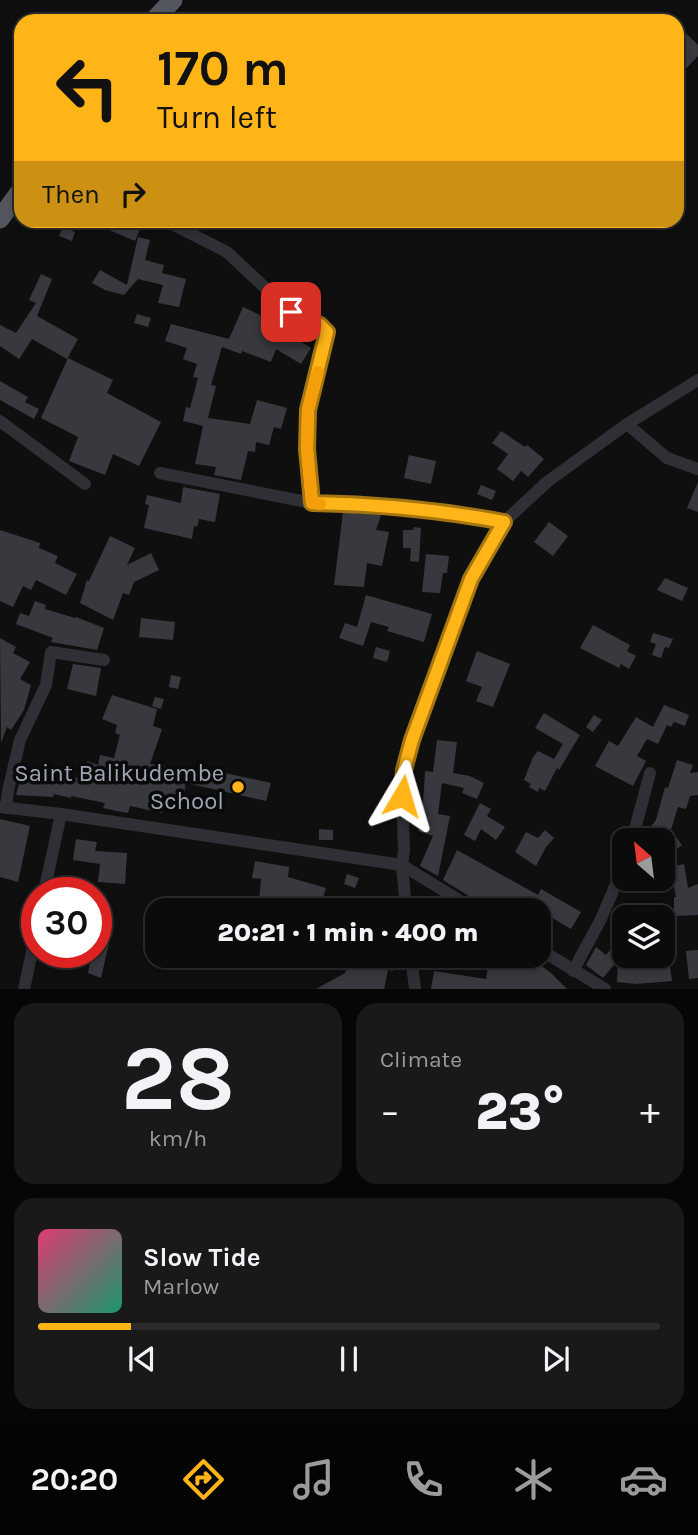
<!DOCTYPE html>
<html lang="en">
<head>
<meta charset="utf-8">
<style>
	:root { --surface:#0b0b0c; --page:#19191a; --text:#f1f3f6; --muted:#9a9b9d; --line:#2b2b2d; --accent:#ffb518 }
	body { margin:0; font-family:Karla,sans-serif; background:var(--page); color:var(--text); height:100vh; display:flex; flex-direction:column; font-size:26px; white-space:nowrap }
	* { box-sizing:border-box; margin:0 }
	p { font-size:23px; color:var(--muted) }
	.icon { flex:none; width:38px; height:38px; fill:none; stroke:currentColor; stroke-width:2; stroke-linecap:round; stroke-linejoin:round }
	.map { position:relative; height:989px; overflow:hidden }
	.details { display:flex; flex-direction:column; gap:14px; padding:14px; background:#060607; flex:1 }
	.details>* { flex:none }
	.banner { position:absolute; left:14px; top:14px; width:670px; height:214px; border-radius:21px; box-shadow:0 4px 10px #0003,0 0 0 2px var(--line); background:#ffb518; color:#111; overflow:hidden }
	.needle { width:46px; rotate:332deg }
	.buttons { position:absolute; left:612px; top:828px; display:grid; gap:14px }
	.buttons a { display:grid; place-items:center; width:63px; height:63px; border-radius:14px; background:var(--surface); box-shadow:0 4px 10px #0003,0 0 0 2px var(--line); font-size:35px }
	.speed { position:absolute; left:21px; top:877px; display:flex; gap:14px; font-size:35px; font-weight:700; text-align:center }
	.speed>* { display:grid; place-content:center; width:91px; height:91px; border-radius:50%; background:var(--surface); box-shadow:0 4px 10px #0003,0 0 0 2px var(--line); line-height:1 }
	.speed .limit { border:10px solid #d22; background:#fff; color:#111 }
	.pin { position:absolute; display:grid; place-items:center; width:60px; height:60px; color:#fff; margin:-30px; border-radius:14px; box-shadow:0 4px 10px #0006 }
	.me { position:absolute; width:77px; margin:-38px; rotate:7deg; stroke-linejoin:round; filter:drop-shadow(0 0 5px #0008) }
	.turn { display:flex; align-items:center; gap:24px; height:147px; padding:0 28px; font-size:32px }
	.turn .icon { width:91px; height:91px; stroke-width:2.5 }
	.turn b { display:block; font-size:49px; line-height:60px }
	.then { display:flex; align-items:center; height:66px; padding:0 28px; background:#0003; gap:14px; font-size:26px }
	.big { font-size:52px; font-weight:800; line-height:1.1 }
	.details .widget { flex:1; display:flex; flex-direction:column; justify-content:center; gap:10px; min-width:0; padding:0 24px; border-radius:21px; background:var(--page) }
	.details .dial { align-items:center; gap:0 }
	.dial b { font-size:91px; line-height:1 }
	.song { display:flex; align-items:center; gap:21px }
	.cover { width:84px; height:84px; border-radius:10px; background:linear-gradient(135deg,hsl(340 70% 55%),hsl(160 70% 35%)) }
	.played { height:7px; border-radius:4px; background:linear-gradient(90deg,var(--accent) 15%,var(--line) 15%) }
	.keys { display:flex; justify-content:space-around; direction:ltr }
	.heat { display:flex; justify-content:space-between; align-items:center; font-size:38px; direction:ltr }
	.details .tiles { flex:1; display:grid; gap:14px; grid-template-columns:1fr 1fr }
	.widget:last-child { grid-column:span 2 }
	.trip { position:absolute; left:145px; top:898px; width:406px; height:70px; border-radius:21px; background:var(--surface); box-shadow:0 4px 10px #0003,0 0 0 2px var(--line); font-weight:800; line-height:70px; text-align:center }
	.tab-bar { display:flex; height:112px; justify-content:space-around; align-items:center; background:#040405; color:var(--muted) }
	.tab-bar .icon { width:49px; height:49px }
	.tab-bar .current { color:var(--accent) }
	.tab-bar b { font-size:32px; color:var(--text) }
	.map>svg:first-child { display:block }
</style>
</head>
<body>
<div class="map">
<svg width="698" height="989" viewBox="0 0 698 989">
	<rect width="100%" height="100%" fill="#0f0f10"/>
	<g fill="#38393e">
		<polygon points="687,34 698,45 698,56 677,78 677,43"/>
		<polygon points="104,220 144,220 135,241 102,227"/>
		<polygon points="63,226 75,232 72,241 59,236"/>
		<polygon points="138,237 150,240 145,260 164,265 162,273 186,279 179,307 158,303 163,285 138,279 124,295 105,290 92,283 100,270 127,285"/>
		<polygon points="41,274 52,279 37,316 78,339 67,359 32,339 19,359 0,346 0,325 16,333 36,303 29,300"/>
		<polygon points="243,307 275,322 279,313 294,323 289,334 311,348 301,364 276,349 271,362 242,351 241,354 222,347 211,385 216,386 208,418 250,424 257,400 287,408 281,429 274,427 269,445 256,442 255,452 248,451 241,480 214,475 216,467 195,464 203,426 183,421 186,407 190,408 198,378 193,377 197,364 183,359 187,348 165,341 171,324 229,339"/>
		<polygon points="137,314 151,318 148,327 134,323"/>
		<polygon points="68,358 113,380 107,393 161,422 139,466 113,454 105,475 69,461 78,437 41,418"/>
		<polygon points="0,381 28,397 25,402 39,409 34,419 0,400"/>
		<polygon points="501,431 525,447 527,445 544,459 528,477 521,471 513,481 497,469 508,454 492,443"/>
		<polygon points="409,455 436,461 431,484 404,478"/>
		<polygon points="698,482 698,512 687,508"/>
		<polygon points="481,485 496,491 492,500 477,494"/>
		<polygon points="183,487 220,494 215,522 199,519 197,527 194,526 192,539 144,528 149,505 145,504 147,495 181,503"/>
		<polygon points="343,512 381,515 376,530 389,532 382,566 367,563 364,587 334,585"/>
		<polygon points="549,522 568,536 553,556 534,542"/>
		<polygon points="414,527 421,528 419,562 410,561 411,548 403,548 403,530 413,530"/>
		<polygon points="0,530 40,543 39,548 58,556 55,563 77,574 66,595 36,580 31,590 23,586 13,607 0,601"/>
		<polygon points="110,536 135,548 127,565 151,553 159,570 134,582 129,595 123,593 113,620 80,603 87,580 89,581"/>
		<polygon points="426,554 449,556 447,573 443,573 440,593 422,592"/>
		<polygon points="665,578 688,588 682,601 657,590"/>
		<polygon points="366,595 432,614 424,642 387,631 389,627 371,622 363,646 339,638 345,623 357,627"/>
		<polygon points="35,601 46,605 45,609 75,618 76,617 104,628 97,650 51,642 53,638 16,624 20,613 29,616"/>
		<polygon points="141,618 175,622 173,640 139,637"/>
		<polygon points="593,625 630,645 627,651 636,656 629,669 621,664 619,668 580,648"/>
		<polygon points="653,633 673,639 669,648 665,647 661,658 652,655 656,644 650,642"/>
		<polygon points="0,638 16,647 13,653 30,662 20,679 31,685 24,710 11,730 7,727 1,743"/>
		<polygon points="376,647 390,651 387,662 373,658"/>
		<polygon points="477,651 510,664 493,707 476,701 482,687 466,681"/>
		<polygon points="73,664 101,668 96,696 67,689"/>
		<polygon points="171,675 181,677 178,689 169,687"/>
		<polygon points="112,695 157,709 153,726 162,729 150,764 205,772 206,769 271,783 266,801 186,783 181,808 164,804 162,813 130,806 128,813 117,811 103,808 105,803 71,796 71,798 54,794 53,797 16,795 22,771 55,772 77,778 78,775 82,776 87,761 98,765 100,755 114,758 120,735 115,733 117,725 102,719"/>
		<polygon points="155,697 164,699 161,709 152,706"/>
		<polygon points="664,705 689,715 685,726 674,722 671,727 667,725 658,744 647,739 637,756 646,761 633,786 595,766 609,741 618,746 636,717 653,727"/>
		<polygon points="544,713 580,735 559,770 557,768 545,791 539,788 538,792 529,787 531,784 524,780 533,757 538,751 554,759 563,744 535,728"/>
		<polygon points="594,715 602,720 593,732 586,727"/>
		<polygon points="437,740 457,742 453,773 470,776 484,783 477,799 462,793 464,788 442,783 438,814 450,816 438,876 420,866 433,836 418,831 422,819 425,771 433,772"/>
		<polygon points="677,760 693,765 690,773 698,772 698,795 690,796 686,809 678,807 671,830 682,845 668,856 667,850 663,855 663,840 641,840 656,820 665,787 668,788"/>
		<polygon points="480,803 491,809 487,816 505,827 496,840 481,829 475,841 464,835"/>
		<polygon points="0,819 30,826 18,882 0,877"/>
		<polygon points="319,829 333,830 333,840 319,840"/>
		<polygon points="545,830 554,838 546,847 536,866 515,852 526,832 538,838"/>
		<polygon points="76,839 97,842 95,851 127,853 125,884 98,882 100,864 73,860"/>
		<polygon points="457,850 538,895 541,889 581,912 571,929 527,903 523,910 520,910 495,896 488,910 484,910 480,903 443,880"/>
		<polygon points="255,861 289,867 288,877 326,888 321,904 303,899 301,910 258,910 261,879 252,878"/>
		<polygon points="684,864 688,888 698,884 698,915 674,916 674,897 676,897 670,867"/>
		<polygon points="347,874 359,878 355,888 344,884"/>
		<polygon points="218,896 231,903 228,910 211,910"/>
		<polygon points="675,916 677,926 663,928 663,918"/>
		<polygon points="96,941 109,943 101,978 88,973 92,952 96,952"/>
		<polygon points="596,947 606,955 609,951 618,958 618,956 632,956 633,965 653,964 654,956 666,956 669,958 672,981 636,984 617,982 618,960 603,978 586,965"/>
		<polygon points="698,950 698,978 689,979 686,951"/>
		<polygon points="350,956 394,956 393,971 388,970 384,989 316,989 345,973 346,968 349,968"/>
		<polygon points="489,956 528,956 551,973 567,989 431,989 434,971 486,979 488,967 483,966"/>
	</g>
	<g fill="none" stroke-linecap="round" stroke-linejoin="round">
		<g stroke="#2f3036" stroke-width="12">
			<polyline points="164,220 227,252 291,312 325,328 327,337 308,410 307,449 312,503"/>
			<polyline points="0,421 85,484"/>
			<polyline points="627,424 667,458 698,469"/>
			<polyline points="160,473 312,503 364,504 463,515 504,522"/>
			<polyline points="0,807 61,814 402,865 475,910"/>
			<polyline points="6,808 8,791 20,740 46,685 51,652 104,660"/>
			<polyline points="632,840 650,773"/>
			<polyline points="44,892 61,814"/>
			<polyline points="406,910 402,865 404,850 402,796 404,770 413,740 471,579 492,541 504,522 547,482 627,424 698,380"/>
			<polyline points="539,949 605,989"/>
			<polyline points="411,956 415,989"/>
			<polyline points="573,971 601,919 625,863"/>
			<polyline points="24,989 37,929"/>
		</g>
		<g stroke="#53565e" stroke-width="19">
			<polyline points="153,21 173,0"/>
			<polyline points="0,219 21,190"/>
		</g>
	</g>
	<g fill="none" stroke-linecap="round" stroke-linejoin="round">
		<defs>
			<path id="route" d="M291,312L320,325L327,332L308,410L307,449L312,503C376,504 440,510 504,522L471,579L412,740L404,770L402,796"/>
		</defs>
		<use href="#route" stroke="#a67610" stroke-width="18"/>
		<use href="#route" stroke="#ffb518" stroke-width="12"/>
		<polyline stroke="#f59e0b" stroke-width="12" points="318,372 308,410 307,449 312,503 320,504"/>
	</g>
	<circle fill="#ffb518" stroke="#0a0a0b" stroke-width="2.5" cx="238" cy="787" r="7"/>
	<g text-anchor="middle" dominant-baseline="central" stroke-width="7" stroke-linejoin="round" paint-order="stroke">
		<g font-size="24" fill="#9ea4b3" stroke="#0a0a0b" text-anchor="end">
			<text x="224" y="773">Saint Balikudembe<tspan x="224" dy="28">School</tspan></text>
		</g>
	</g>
</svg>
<div class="buttons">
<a><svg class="needle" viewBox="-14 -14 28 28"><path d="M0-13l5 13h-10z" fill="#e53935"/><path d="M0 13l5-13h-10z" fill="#9a9b9d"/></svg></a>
<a><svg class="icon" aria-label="layers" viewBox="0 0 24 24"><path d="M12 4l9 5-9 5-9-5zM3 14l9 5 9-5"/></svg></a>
</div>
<div class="speed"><div class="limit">30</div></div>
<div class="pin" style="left:291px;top:312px;background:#d93025"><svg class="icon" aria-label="arrive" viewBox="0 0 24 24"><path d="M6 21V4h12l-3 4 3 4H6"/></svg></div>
<svg class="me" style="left:402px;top:796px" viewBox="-20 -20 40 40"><path d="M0-17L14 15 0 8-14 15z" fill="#ffb518" stroke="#fff" stroke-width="4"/></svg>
<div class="trip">20:21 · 1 min · 400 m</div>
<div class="banner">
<div class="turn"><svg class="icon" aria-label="left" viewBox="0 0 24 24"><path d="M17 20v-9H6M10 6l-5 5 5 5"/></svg><div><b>170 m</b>Turn left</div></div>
<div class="then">Then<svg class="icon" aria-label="right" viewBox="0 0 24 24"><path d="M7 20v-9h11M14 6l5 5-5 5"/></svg></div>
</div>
</div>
<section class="details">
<div class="tiles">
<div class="widget dial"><b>28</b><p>km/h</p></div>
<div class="widget"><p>Climate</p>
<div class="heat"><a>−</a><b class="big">23°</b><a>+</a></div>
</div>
<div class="widget">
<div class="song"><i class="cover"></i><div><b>Slow Tide</b><p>Marlow</p></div></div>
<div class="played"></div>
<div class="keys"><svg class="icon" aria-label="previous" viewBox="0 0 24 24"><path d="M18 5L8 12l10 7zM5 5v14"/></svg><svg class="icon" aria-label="pause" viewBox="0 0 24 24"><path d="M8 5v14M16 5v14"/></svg><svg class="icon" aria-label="next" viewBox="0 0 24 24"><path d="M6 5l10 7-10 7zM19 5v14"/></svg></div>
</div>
</div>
</section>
<nav class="tab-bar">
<b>20:20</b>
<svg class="icon current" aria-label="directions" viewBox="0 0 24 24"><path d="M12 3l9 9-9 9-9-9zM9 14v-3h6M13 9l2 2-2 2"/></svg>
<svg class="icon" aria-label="music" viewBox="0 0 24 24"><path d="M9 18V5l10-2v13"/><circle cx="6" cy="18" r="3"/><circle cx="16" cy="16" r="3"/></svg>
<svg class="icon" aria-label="phone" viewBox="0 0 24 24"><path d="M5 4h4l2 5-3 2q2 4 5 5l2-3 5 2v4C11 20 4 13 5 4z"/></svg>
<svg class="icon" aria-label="climate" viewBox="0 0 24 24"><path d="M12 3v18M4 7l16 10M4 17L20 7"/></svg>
<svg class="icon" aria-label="car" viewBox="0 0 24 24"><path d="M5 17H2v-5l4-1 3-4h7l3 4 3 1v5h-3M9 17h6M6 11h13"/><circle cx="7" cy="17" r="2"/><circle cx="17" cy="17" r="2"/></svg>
</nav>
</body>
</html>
